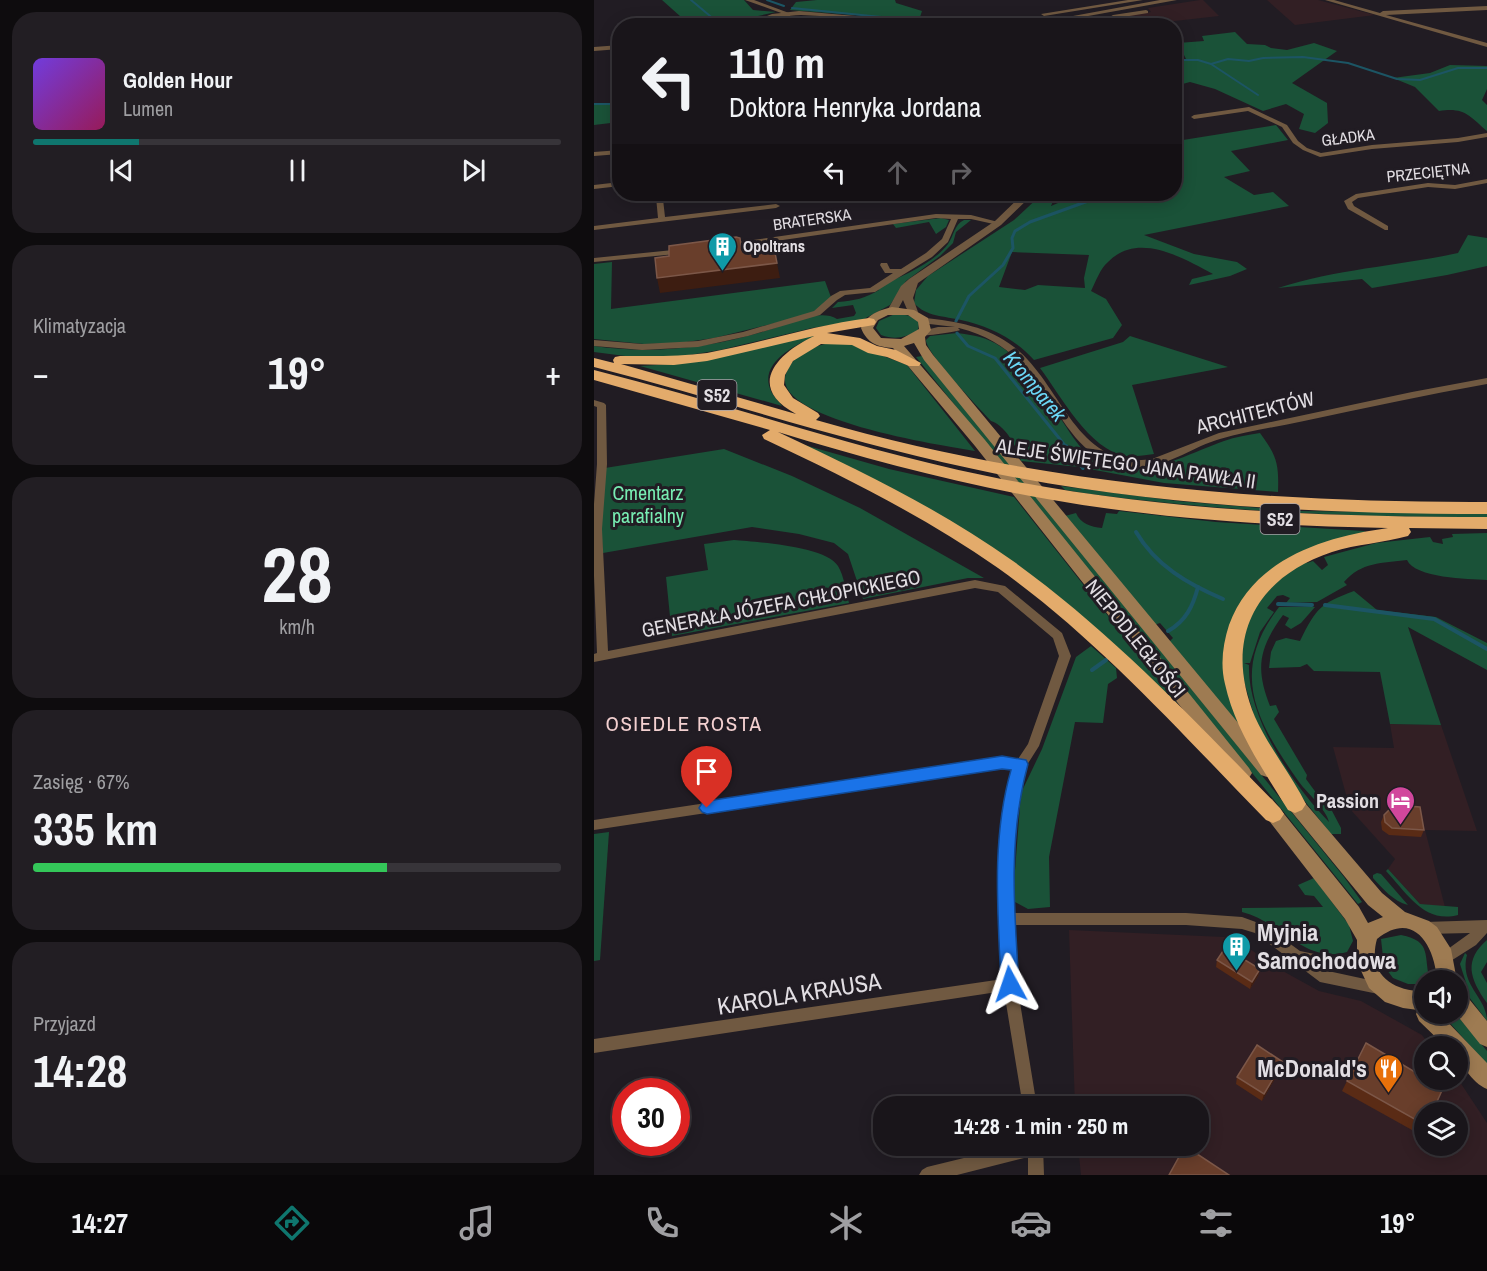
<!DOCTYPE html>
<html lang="pl">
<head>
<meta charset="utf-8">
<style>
	:root { --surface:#19151a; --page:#221e23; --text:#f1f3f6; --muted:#9f9fa2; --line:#373439; --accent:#0f766e }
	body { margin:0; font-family:"Archivo Narrow",sans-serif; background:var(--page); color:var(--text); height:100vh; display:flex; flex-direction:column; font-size:22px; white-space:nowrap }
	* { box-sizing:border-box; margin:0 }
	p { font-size:20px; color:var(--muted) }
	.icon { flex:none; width:33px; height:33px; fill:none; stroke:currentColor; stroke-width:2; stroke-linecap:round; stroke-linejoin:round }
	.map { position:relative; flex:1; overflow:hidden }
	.sheet { display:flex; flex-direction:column; gap:12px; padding:12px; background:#0e0c0e; width:594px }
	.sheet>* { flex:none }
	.top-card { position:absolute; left:18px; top:18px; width:570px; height:183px; border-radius:24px; box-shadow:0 3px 15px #0003,0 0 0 2px var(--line); background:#19151a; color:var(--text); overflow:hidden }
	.controls { position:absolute; left:820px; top:970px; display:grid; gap:12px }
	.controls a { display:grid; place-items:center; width:54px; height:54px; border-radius:50%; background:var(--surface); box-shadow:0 3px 15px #0003,0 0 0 2px var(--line); font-size:30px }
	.speed { position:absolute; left:18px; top:1078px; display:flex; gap:12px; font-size:30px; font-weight:700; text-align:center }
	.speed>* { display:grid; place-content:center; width:78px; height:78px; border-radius:50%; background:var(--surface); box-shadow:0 3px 15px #0003,0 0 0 2px var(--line); line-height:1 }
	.speed .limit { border:9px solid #d22; background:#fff; color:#111 }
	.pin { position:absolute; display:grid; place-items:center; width:51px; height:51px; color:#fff; margin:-62px -26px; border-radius:50% 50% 50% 0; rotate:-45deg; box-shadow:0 0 6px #0007 }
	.pin .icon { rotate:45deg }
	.me { position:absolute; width:66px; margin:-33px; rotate:355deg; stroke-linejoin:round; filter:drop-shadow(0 0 4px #0008) }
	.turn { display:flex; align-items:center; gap:21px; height:126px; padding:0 18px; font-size:27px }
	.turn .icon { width:78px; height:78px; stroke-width:2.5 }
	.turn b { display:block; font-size:42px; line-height:51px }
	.lanes { display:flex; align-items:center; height:57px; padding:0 18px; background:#0003; justify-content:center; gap:30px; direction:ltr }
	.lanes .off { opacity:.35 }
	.big { font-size:45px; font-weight:700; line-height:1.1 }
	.sheet .tile { flex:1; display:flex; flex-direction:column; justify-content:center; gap:9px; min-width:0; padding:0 21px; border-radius:24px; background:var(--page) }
	.sheet .dial { align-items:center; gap:0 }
	.dial b { font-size:78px; line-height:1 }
	.song { display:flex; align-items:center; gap:18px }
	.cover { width:72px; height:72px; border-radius:9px; background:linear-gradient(135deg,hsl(260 70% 55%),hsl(330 70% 35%)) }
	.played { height:6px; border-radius:3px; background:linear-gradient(90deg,var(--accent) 20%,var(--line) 20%) }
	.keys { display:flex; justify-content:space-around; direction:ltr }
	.heat { display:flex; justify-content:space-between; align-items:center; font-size:33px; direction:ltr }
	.charge { height:9px; border-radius:4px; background:linear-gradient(90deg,#34c759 67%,var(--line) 0) }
	.trip { position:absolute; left:279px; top:1096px; width:336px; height:60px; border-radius:24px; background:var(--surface); box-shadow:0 3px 15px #0003,0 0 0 2px var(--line); font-weight:700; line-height:60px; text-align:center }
	.menu { display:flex; height:96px; justify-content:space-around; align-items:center; background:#0a080a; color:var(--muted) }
	.menu .icon { width:42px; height:42px }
	.menu .active { color:var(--accent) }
	.menu b { font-size:27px; color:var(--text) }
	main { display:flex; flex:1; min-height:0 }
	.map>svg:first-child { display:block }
</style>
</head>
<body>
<main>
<section class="sheet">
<div class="tile">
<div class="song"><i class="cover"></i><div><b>Golden Hour</b><p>Lumen</p></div></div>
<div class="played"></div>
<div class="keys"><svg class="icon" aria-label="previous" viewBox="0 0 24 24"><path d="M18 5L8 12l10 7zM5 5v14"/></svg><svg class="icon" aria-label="pause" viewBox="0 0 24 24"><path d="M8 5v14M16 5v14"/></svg><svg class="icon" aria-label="next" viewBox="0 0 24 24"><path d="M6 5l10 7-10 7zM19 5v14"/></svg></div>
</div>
<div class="tile"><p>Klimatyzacja</p>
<div class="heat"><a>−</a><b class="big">19°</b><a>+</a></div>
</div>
<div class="tile dial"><b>28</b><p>km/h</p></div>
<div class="tile"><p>Zasięg · 67%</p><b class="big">335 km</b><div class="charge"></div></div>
<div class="tile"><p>Przyjazd</p><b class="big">14:28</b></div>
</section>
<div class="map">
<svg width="893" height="1175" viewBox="0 0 893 1175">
	<rect width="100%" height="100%" fill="#211c23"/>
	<g fill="#321f24" fill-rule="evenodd">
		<polygon points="606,0 609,0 625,16 572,22 564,25 505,26 532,15 557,12 554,8"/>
		<polygon points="673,0 724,0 781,15 701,25"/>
		<polygon points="796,724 847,725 883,831 831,830 851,907 826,904 794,869 801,859 756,809 739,747 800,748"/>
		<path d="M475,930L630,937L653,947L687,970L725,991L767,1001L828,1035L837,1047H831V1080L864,1079L893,1123V1175H487L484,1146H604V1107H481ZM831,1113H864V1146H831Z"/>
	</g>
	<g fill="#1a5238" fill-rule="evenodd">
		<polygon points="68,0 150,0 159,10 182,12 150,19 136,25 96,25"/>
		<polygon points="223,0 301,0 302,3 328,11 325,20 196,10 202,2"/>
		<polygon points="641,32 653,44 671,45 677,48 693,50 720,43 743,51 698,83 733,103 734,123 721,133 705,129 710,114 692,104 669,111 621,89 596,82 581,86 581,59 592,59 584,43 610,41 608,36"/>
		<path d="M856,65L893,66V89L888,100L893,105V131C875,116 871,107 845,111L821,87L799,78L836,73Z"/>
		<polygon points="0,103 25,106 25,122 0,125"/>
		<path d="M682,125L694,140L637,151L656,171L630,177L660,195L679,192L695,206L550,235L600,254L643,262L653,269L636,276L595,285L598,279L619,274C589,258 544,231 514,262C506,269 502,281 497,291L512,299L528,325L519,338L440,360C422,339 394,326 367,320C351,316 332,317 320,303L322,290L334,276L420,220L448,194H462L457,206L485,194H580L581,134L584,133L589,140ZM418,252L495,255L490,278L491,288L444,285L431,290L405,287Z"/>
		<polygon points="347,218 355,220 352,227 342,234 335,222 302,228 299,224"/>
		<path d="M370,220H377L362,232L359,243L346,256L312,281L296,305L268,320L218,328L126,350L89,356L39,357L0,352V346C62,355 122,347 181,328C198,322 227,309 243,319L260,316L262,313L259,305L238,308L244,302C260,301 272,298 285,290L284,287C307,276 338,265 354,244C360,235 360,225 370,220Z"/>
		<path d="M874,235L893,238V266L853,275L778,288L768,279L684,288C743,269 804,266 864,253Z"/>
		<polygon points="18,262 17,309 231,281 238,300 223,313 120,338 85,343 50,344 0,339 0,264"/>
		<path d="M301,314C311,315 318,314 325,323L324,330C311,338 301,340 287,335L282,328L285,321Z"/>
		<path d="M363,333C371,334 379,335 386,337C436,352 458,412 488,449C529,492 585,457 630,441C641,437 654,435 666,433C683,456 685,464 684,492L570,483L485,467L427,461C423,447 411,425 397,421C385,408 331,352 332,340L336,336Z"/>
		<path d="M218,335L220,337C200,345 164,364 177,391C179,396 185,401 188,406L46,366C107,364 159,350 218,335Z"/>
		<path d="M536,336L634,367L538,385L560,454C551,455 541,457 532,456C495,450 467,396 446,368L529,342Z"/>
		<path d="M242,342L255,343L313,365L381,451C352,446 169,419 193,371C202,351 222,345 242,342Z"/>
		<polygon points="328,356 750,877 768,902 764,904 322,357"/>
		<polygon points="200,442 295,469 420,497 590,712 465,598"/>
		<polygon points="130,449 198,476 266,508 390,578 374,578 269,599 254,554 240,543 205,534 158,527 9,553 7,529 11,468"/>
		<path d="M467,486L583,501L701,511L893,513V517C760,518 628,511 496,494L471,490Z"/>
		<path d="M525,511L622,522L770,531L772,533L744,539L644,608L650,731L575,642L579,638L566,623L560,625L471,516L482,513C486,523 497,527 508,528L512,513L523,514Z"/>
		<path d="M893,533V580C874,579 821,578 813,560C788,563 767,562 750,582L753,585L723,602L692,603L696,598L689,595L683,596L673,608L680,612L666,632L656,663H650L655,665C653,718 699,785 735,822C732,809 714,794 705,782C663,722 634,673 685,607H721L707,623L697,629L691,625L695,618L689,615C665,648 661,668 676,706L682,705L685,712L680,719L713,775L712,779L734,809H737L747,828V834H737L698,785L663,726L647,671L650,626L673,589L711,561L713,563L719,561L728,570L734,565L730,557L782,543L836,537L839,542L849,544L848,539L859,537L858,534Z"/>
		<path d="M140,540C163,542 232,546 244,566C250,576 252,591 255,603L78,636L72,577L114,570L110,544Z"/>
		<path d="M760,591L783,610L842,617L893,643V670L814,627L847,725L796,724L786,672L720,671L713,664L706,667L675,668L677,652L682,641L692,638L706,641C723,607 726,604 760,591Z"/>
		<polygon points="497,646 522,668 523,678 514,684 509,723 481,722 455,857 456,907 434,909 421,902 419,896 427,793 448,749 482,657"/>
		<polygon points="15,832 6,960 0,961 0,834"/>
		<path d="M794,869L826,904L864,907V915C830,924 813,893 792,871Z"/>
		<path d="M783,873L787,874L814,905C799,901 789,889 779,878V875Z"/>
		<path d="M720,878L755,925L759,941L753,952C710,964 690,923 648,912V908L729,907L720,896L711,895L704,885Z"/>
		<path d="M807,935C839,941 829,957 836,980L827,984H814L799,978L790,966L787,939Z"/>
		<path d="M893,940V962L887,972L893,983V1003C875,978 870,960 893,940Z"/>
		<path d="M871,953L873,955C865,985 893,997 893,1021L872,993L875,992L866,964Z"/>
		<polygon points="848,1014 862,1014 893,1051 893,1065"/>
	</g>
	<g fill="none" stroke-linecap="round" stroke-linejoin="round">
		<g stroke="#1c5564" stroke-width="2">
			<polyline points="97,0 128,26"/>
			<polyline points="173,0 190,6"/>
			<polyline points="198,8 317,20"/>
			<polyline points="580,60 604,60 617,64 634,59 655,61 669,58 709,57 754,63 803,79 826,80 864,68 893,68"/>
			<polyline points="617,64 664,95"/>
			<polyline points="0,104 19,104"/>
			<polyline points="504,197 512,194"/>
		</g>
		<g stroke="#1c5564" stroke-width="3">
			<polyline points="362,321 375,296 409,265 419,248 418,238 421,231 436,222 508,196"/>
			<polyline points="363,333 374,346 401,358 473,448"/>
		</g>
		<g stroke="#1c5564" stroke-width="4">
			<polyline points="472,446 489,468"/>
			<path d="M542,532C562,566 594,584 629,599"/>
			<polyline points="684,604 718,605"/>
			<polyline points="731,605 840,619 893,649"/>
			<path d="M574,631C592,621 599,606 604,587"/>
			<polyline points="498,670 512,660"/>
		</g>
		<g fill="#705941" fill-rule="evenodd">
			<polygon points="151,0 160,0 195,13 190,14"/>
			<polygon points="534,0 549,0 450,16 447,14"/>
			<polygon points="731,0 740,0 786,13 789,11 893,6 893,10 792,15 893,43 893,47"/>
			<polygon points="552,10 554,11 554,13 523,18 509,26 501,26 519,15"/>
			<polygon points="655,107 693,125 704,141 713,148 727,153 778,145 864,138 893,133 893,137 864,142 778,149 726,157 709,150 699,143 688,127 654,111 600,119 597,117 600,115"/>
			<polygon points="26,150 26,154 0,156 0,152"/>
			<polygon points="893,179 893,183 861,189 834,187 764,198 758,202 760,206 794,226 794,230 791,230 754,209 750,201 762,194 834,183 861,185"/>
			<polygon points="26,182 26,186 0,189 0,185"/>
			<polygon points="62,197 69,199 71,217 182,204 186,206 182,208 0,230 0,226 64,218"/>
			<polygon points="342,214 377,215 408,223 404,225 377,219 364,219 354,242 338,257 281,292 251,295 243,300 226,315 154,336 104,347 48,350 0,346 0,340 48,344 104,341 149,332 220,311 237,296 246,291 276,288 299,273 291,273 286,265 287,263 293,263 296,269 307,269 332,253 348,239 357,219 342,218 134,248 131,248 131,244"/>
			<polygon points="89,249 93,251 92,253 0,262 0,258"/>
			<path d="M330,318C362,321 395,327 420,347C468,384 482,471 558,459L625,433L818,392L893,378V384C832,395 771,408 710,421C682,427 653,431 626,439C600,446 577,465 549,467C533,468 515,464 501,455C486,445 475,430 465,415C435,372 419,342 365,328H364L366,330C363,332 330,336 324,336V332L344,327H361L327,323V319Z"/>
			<polygon points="0,400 10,403 12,405 13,464 8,529 14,651 381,580 411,586 468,633 477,656 445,746 433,765 424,795 416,880 418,913 592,913 648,917 670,925 706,951 735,957 771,954 776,956 778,960 776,964 771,966 730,968 734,971 794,984 796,989 794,994 789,995 726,982 661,933 648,929 592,925 419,925 423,984 443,1107 429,1107 410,991 0,1053 0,1039 409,979 404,880 412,795 420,768 408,768 0,830 0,820 408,758 424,759 434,744 465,656 459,638 404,592 381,588 0,662 0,654 3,653 0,576 0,504 3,464 3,407 0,406"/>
			<polygon points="893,920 893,933 882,945 852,964 847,962 845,958 847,954 876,933 831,934 826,932 824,928 826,924 831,922"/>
			<polygon points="419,1146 449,1146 450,1175 434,1175 434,1157 363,1175 325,1175 328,1170 333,1167"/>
		</g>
		<g fill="#705941" fill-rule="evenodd">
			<polygon points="566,0 583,0 483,18 479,16"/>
			<path d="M205,11L353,24L356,26C306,26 257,17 207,15C186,15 168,26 148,26L178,14Z"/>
			<polygon points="435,16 461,16 465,18 461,20 374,26"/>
			<polygon points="26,45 26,49 0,51 0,47"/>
			<polygon points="429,194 439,194 407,225 324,283 319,298 324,312 323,314 315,314 309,300 302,313 294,313 293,311 307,286 315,279 401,221"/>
		</g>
		<g fill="#9e7b52" fill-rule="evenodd">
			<path d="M298,307L320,310L334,318L337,330L331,337L332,345L339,355L679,765L682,770L679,775L673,777L667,775L330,360L320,343L310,346L391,440L655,768L658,773L655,778L649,780L643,778L381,446L299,348C283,347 273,343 267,328C274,314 283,311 298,307ZM294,315H314L324,322L325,329L307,339L287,338L279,328L284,320Z"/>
			<path d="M694,788L700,790L788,893L811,912L835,921L843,927L857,949L863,981H843C841,946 820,909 783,939C773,974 799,992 831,991V1014H846L893,1063V1089C878,1083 864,1062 864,1047H852L825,1021L822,1014L824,1010L809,1008L791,1002L775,988L763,962V940L751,919L666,809L663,804L666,799L672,797L678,799L765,907L774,923L789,917L774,905L688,800L685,795L688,790Z"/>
			<polygon points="864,992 871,994 893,1021 893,1047 886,1044 862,1014 864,1014"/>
		</g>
		<g fill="#e3ab6b" fill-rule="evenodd">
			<path d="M275,318L280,319L282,322L280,325L233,333L266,338L283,346L302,350L327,363L325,366H315L293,357L274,353L258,345L227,344L199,361L191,375L190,385L199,398L224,413L226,416L222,420C441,483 666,503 893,502V514C719,514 545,505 375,468C248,441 125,399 0,367V358L20,363L19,360L21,357L26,356C55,356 84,357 113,353C168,343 220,325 275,318ZM220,336C182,354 152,387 202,414L27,364L80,365L113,361Z"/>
			<path d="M0,370C132,403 260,449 393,476C557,510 725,517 893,517V529L815,528L817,532L814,536C789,543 763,544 738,552C660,578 629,640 661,717C675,748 697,774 712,804L708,810L701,813L694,810C670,771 641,730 631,684C626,664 629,644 635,625C659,559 729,537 794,528C680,526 565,519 453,499C362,483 272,459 184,432C265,470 346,509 419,561C518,632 601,721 686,808L690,814L686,820L679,823L672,820C587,733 504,639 404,568C331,517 251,477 170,439L168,435L176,430L0,380Z"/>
		</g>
	</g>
	<g fill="#5a2b15">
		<polygon points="790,815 830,830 827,837 795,835 788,830 787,822"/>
		<polygon points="623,960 666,969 664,976 656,989 622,967"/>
		<polygon points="689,1062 687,1068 668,1101 642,1084 643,1077"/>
		<polygon points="753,1081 831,1113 831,1129 827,1135 748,1091"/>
	</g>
	<g fill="#3d1d11">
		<polygon points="183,263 186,278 66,293 63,278"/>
		<polygon points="666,969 664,976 656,989 658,982"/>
		<polygon points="689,1062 687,1068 668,1101 670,1094"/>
	</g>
	<g fill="#693e2b" stroke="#7c5748" stroke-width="1.5">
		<polygon points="142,237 146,238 147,247 179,243 183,263 63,278 61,258 75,256 75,246"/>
		<polygon points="813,806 826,807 830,830 798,828 791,822 790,815 795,810 806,811"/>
		<polygon points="631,948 666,969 658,982 623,960"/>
		<polygon points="772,1043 831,1078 831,1080 834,1080 849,1088 838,1113 831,1113 831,1125 753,1081"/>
		<polygon points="663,1045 689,1062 670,1094 643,1077"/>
		<polygon points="591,1146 635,1175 575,1175"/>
	</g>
	<path fill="#1a73e8" stroke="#114b97" stroke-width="1.5" d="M408,756L432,760L434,764C414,837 420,909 425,984L423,989L416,992L410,989L407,984C404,912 397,840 417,770L408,769L113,814L108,812L105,808L108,803L113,801Z"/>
	<defs>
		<symbol id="building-pin" viewBox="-11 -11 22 30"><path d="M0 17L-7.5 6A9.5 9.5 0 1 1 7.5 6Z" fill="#0f9aa8" stroke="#211c23"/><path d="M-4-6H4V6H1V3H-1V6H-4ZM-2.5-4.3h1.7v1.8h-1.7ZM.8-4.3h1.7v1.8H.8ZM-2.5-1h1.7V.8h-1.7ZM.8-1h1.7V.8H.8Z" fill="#fff"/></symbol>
		<symbol id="hotel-pin" viewBox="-11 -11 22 30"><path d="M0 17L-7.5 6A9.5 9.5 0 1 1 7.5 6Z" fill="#d1479c" stroke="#211c23"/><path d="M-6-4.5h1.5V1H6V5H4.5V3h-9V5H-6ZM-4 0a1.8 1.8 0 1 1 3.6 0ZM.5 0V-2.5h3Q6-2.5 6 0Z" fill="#fff"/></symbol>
		<symbol id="restaurant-pin" viewBox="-11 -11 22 30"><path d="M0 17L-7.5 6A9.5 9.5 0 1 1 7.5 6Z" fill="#e8710a" stroke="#211c23"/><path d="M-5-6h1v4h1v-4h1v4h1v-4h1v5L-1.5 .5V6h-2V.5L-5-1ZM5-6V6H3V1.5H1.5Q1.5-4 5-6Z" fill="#fff"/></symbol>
	</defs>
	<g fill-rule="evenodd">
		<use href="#building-pin" x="112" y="230" width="33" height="45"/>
		<use href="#hotel-pin" x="790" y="784" width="33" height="45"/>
		<use href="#building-pin" x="626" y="930" width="33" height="45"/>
		<use href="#restaurant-pin" x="778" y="1052" width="33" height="45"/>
	</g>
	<g text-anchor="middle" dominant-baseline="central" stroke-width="6" stroke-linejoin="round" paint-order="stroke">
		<g font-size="16" fill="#e2dee3" stroke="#211c23">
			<text transform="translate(754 137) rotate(-7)">GŁADKA</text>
			<text transform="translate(834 172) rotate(-6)">PRZECIĘTNA</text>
			<text transform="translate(218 219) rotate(-8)">BRATERSKA</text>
		</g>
		<g font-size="16" font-weight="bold" fill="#e2dee3" stroke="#211c23" text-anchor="start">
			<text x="149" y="246">Opoltrans</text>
		</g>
		<g fill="#211c23" stroke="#a8a4a9" stroke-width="1.5">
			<rect x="103.5" y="380" width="39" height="30" rx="4.5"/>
			<rect x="666.5" y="504" width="39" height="30" rx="4.5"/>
		</g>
		<g font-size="18" font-weight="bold" fill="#e2dee3">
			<text x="123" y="395">S52</text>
			<text x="686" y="519">S52</text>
		</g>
		<g font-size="20" fill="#e2dee3" stroke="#211c23">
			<text transform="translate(661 412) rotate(-14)">ARCHITEKTÓW</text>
			<text transform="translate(532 463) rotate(8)">ALEJE ŚWIĘTEGO JANA PAWŁA II</text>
			<text transform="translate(187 603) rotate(-11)">GENERAŁA JÓZEFA CHŁOPICKIEGO</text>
			<text transform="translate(542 638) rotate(51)">NIEPODLEGŁOŚCI</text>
		</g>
		<g font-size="20" fill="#78edb3" stroke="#211c23">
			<text x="54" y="492">Cmentarz<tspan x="54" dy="23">parafialny</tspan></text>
		</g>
		<g font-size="20" font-weight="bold" fill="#e2dee3" stroke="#211c23" text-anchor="end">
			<text x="785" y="800">Passion</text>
		</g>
		<g font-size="21" font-style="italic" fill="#6bd7f6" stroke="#211c23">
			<text transform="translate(441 386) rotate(50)">Kromparek</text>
		</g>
		<g font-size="21" letter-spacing="1.5" fill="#f3d0d0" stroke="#211c23">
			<text x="90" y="723">OSIEDLE ROSTA</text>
		</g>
		<g font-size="24" font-weight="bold" fill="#e2dee3" stroke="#211c23" text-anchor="start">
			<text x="663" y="932">Myjnia<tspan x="663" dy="28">Samochodowa</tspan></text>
			<text x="773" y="1068" text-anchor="end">McDonald's</text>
		</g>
		<g font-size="24" fill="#e2dee3" stroke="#211c23">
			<text transform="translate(205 993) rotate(-9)">KAROLA KRAUSA</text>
		</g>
	</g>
</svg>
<div class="controls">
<a><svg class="icon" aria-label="sound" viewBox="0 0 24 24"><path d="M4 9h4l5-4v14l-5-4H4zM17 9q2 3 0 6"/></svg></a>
<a><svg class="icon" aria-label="search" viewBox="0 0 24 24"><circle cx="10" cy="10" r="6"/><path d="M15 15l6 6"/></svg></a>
<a><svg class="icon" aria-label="layers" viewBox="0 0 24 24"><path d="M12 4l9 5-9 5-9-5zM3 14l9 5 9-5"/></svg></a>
</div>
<div class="speed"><div class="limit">30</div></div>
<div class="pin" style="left:113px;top:808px;background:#d93025"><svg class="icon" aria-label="arrive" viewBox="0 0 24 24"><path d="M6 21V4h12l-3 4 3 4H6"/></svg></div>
<svg class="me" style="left:416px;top:984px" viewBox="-20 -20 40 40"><path d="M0-17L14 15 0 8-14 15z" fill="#1a73e8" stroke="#fff" stroke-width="4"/></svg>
<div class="trip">14:28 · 1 min · 250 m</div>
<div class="top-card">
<div class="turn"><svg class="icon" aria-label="left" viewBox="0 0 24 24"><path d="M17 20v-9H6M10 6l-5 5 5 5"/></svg><div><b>110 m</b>Doktora Henryka Jordana</div></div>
<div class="lanes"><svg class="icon" aria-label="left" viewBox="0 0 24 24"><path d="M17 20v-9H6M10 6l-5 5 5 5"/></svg><svg class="icon off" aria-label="ahead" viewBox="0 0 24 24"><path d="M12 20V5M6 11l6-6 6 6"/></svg><svg class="icon off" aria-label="right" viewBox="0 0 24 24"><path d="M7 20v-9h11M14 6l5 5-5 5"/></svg></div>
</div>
</div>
</main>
<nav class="menu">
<b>14:27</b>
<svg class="icon active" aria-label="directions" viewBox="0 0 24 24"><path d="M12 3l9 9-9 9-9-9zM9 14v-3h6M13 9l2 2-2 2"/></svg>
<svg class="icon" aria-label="music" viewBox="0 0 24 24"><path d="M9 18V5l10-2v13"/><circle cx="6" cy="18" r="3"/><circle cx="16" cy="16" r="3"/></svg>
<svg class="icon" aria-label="phone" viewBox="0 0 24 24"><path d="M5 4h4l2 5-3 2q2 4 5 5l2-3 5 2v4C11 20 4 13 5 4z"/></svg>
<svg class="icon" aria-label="climate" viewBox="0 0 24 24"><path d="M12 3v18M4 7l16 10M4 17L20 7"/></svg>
<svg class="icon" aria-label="car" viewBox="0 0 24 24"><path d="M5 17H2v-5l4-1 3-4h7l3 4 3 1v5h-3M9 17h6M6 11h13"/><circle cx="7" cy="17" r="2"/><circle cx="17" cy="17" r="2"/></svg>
<svg class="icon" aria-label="filters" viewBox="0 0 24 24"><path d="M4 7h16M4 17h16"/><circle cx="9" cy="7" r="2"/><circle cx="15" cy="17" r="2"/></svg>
<b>19°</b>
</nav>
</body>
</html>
